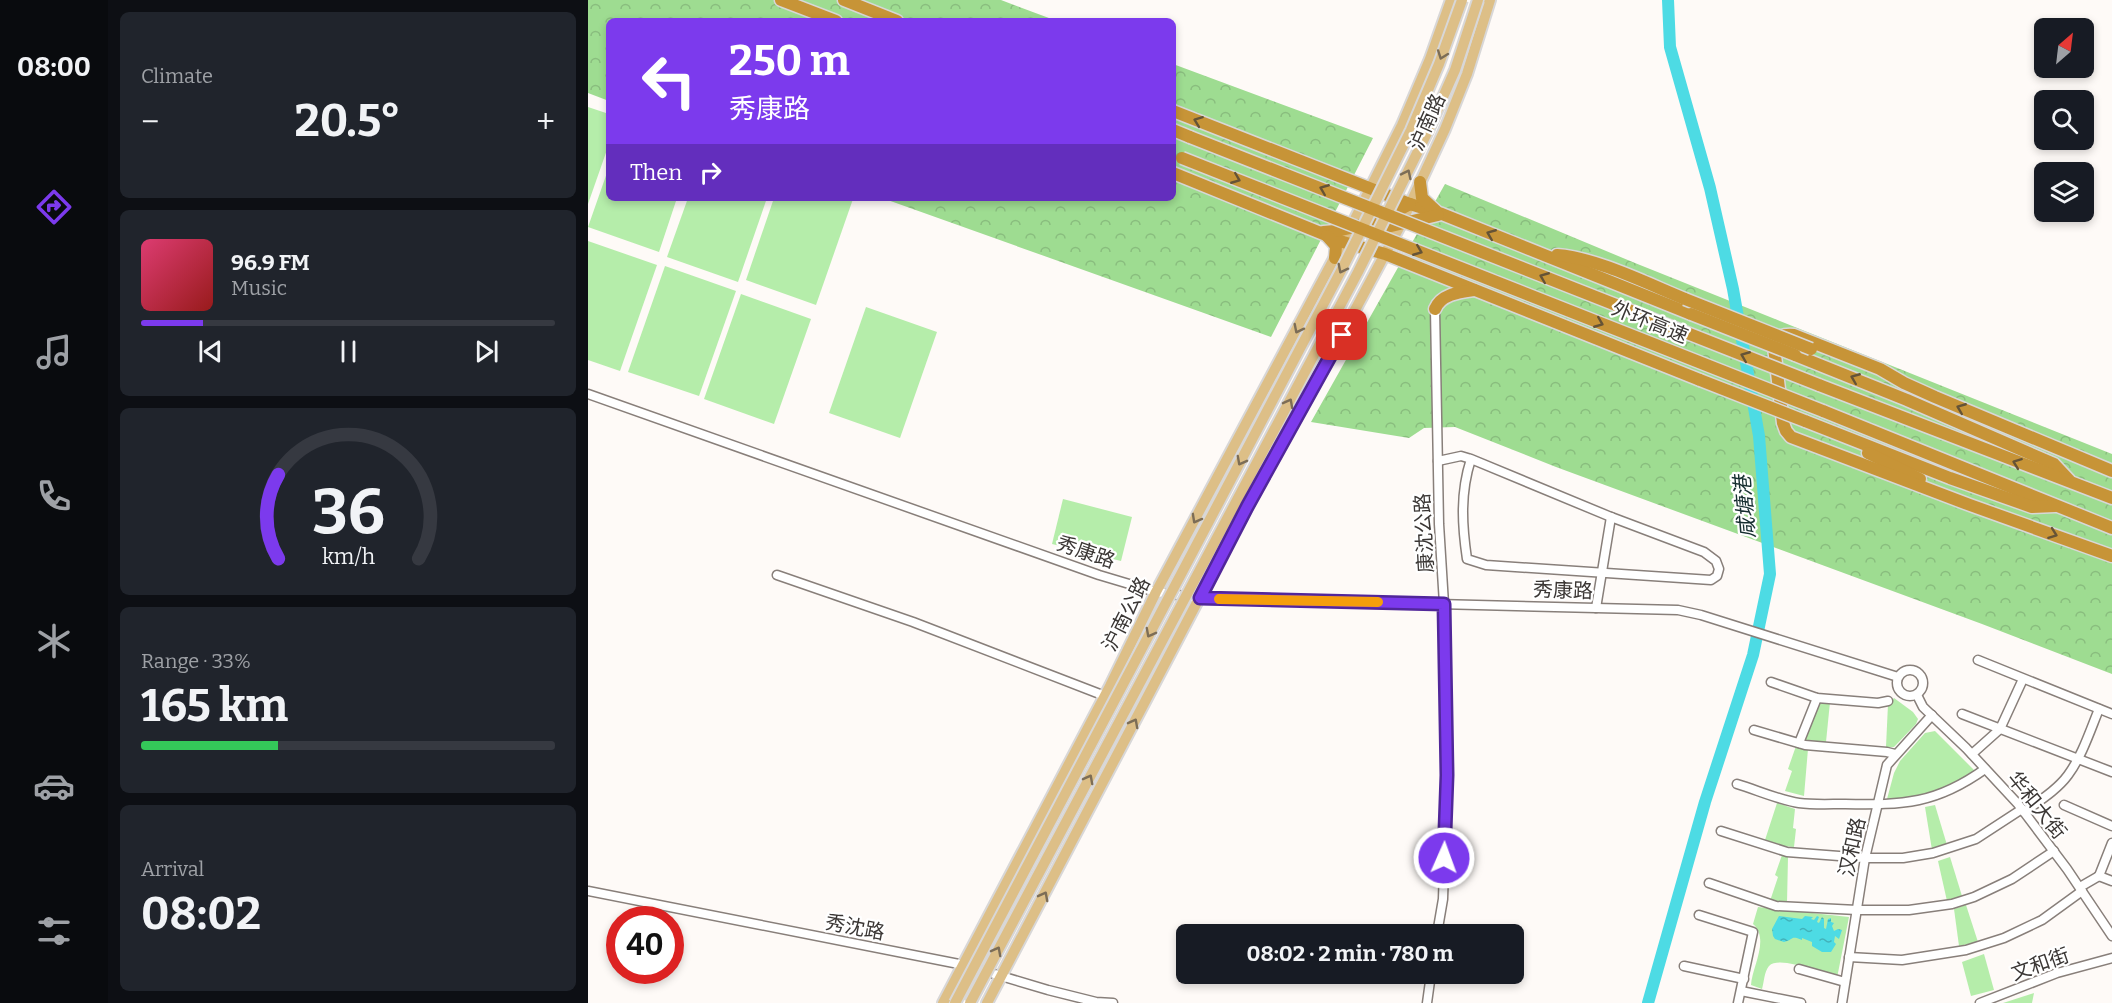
<!DOCTYPE html>
<html lang="en">
<head>
<meta charset="utf-8">
<style>
	:root { --surface:#171b24; --page:#20242c; --text:#f1f3f6; --muted:#9ea1a6; --line:#363941; --accent:#7c3aed }
	body { margin:0; font-family:Bitter,"Noto Sans SC",serif; background:var(--page); color:var(--text); height:100vh; display:flex; flex-direction:column; font-size:22px; white-space:nowrap }
	* { box-sizing:border-box; margin:0 }
	p { font-size:20px; color:var(--muted) }
	.icon { flex:none; width:33px; height:33px; fill:none; stroke:currentColor; stroke-width:2; stroke-linecap:round; stroke-linejoin:round }
	.map { position:relative; flex:1; overflow:hidden }
	.details { display:flex; flex-direction:column; gap:12px; padding:12px; background:#0d0f14; width:480px }
	.details>* { flex:none }
	.banner { position:absolute; left:18px; top:18px; width:570px; height:183px; border-radius:9px; box-shadow:0 3px 9px #0003; background:#7c3aed; color:#fff; overflow:hidden }
	.needle { width:39px; rotate:28deg }
	.fabs { position:absolute; left:1446px; top:18px; display:grid; gap:12px }
	.fabs a { display:grid; place-items:center; width:60px; height:60px; border-radius:9px; background:var(--surface); box-shadow:0 3px 9px #0003; font-size:30px }
	.speed { position:absolute; left:18px; top:906px; display:flex; gap:12px; font-size:30px; font-weight:700; text-align:center }
	.speed>* { display:grid; place-content:center; width:78px; height:78px; border-radius:50%; background:var(--surface); box-shadow:0 3px 9px #0003; line-height:1 }
	.speed .limit { border:9px solid #d22; background:#fff; color:#111 }
	.pin { position:absolute; display:grid; place-items:center; width:51px; height:51px; color:#fff; margin:-26px; border-radius:12px; box-shadow:0 3px 9px #0006 }
	.me { position:absolute; width:66px; margin:-33px; rotate:2deg; stroke-linejoin:round; filter:drop-shadow(0 0 4px #0008) }
	.turn { display:flex; align-items:center; gap:21px; height:126px; padding:0 24px; font-size:27px }
	.turn .icon { width:78px; height:78px; stroke-width:2.5 }
	.turn b { display:block; font-size:42px; line-height:51px }
	.then { display:flex; align-items:center; height:57px; padding:0 24px; background:#0003; gap:12px; font-size:22px }
	.big { font-size:45px; font-weight:700; line-height:1.1 }
	.details .card { flex:1; display:flex; flex-direction:column; justify-content:center; gap:9px; min-width:0; padding:0 21px; border-radius:9px; background:var(--page) }
	.details .dial { align-items:center; gap:0 }
	.dial svg { height:156px; overflow:visible; fill:none; stroke:var(--line); stroke-width:7; stroke-linecap:round; text-anchor:middle }
	.dial text { fill:var(--text); stroke:none }
	.song { display:flex; align-items:center; gap:18px }
	.cover { width:72px; height:72px; border-radius:9px; background:linear-gradient(135deg,hsl(340 70% 55%),hsl(0 70% 35%)) }
	.played { height:6px; border-radius:3px; background:linear-gradient(90deg,var(--accent) 15%,var(--line) 15%) }
	.keys { display:flex; justify-content:space-around; direction:ltr }
	.heat { display:flex; justify-content:space-between; align-items:center; font-size:33px; direction:ltr }
	.charge { height:9px; border-radius:4px; background:linear-gradient(90deg,#34c759 33%,var(--line) 0) }
	.trip { position:absolute; left:588px; top:924px; width:348px; height:60px; border-radius:9px; background:var(--surface); box-shadow:0 3px 9px #0003; font-weight:700; line-height:60px; text-align:center }
	main { display:flex; flex:1; min-height:0 }
	.tabs { display:flex; flex-direction:column; width:108px; justify-content:space-around; align-items:center; background:#090b0e; color:var(--muted) }
	.tabs .icon { width:42px; height:42px }
	.tabs .selected { color:var(--accent) }
	.tabs b { font-size:27px; color:var(--text) }
	.map>svg:first-child { display:block }
</style>
</head>
<body>
<main>
<nav class="tabs">
<b>08:00</b>
<svg class="icon selected" aria-label="directions" viewBox="0 0 24 24"><path d="M12 3l9 9-9 9-9-9zM9 14v-3h6M13 9l2 2-2 2"/></svg>
<svg class="icon" aria-label="music" viewBox="0 0 24 24"><path d="M9 18V5l10-2v13"/><circle cx="6" cy="18" r="3"/><circle cx="16" cy="16" r="3"/></svg>
<svg class="icon" aria-label="phone" viewBox="0 0 24 24"><path d="M5 4h4l2 5-3 2q2 4 5 5l2-3 5 2v4C11 20 4 13 5 4z"/></svg>
<svg class="icon" aria-label="climate" viewBox="0 0 24 24"><path d="M12 3v18M4 7l16 10M4 17L20 7"/></svg>
<svg class="icon" aria-label="car" viewBox="0 0 24 24"><path d="M5 17H2v-5l4-1 3-4h7l3 4 3 1v5h-3M9 17h6M6 11h13"/><circle cx="7" cy="17" r="2"/><circle cx="17" cy="17" r="2"/></svg>
<svg class="icon" aria-label="filters" viewBox="0 0 24 24"><path d="M4 7h16M4 17h16"/><circle cx="9" cy="7" r="2"/><circle cx="15" cy="17" r="2"/></svg>
</nav>
<section class="details">
<div class="card"><p>Climate</p>
<div class="heat"><a>−</a><b class="big">20.5°</b><a>+</a></div>
</div>
<div class="card">
<div class="song"><i class="cover"></i><div><b>96.9 FM</b><p>Music</p></div></div>
<div class="played"></div>
<div class="keys"><svg class="icon" aria-label="previous" viewBox="0 0 24 24"><path d="M18 5L8 12l10 7zM5 5v14"/></svg><svg class="icon" aria-label="pause" viewBox="0 0 24 24"><path d="M8 5v14M16 5v14"/></svg><svg class="icon" aria-label="next" viewBox="0 0 24 24"><path d="M6 5l10 7-10 7zM19 5v14"/></svg></div>
</div>
<div class="card dial"><svg viewBox="0 0 100 80">
<path d="M14 69A42 42 0 1 1 86 69"/>
<path d="M14 69A42 42 0 0 1 14 26" stroke="#7c3aed"/>
<text x="50" y="56" font-size="32" font-weight="700">36</text>
<text x="50" y="72" font-size="11">km/h</text>
</svg></div>
<div class="card"><p>Range · 33%</p><b class="big">165 km</b><div class="charge"></div></div>
<div class="card"><p>Arrival</p><b class="big">08:02</b></div>
</section>
<div class="map">
<svg width="1524" height="1003" viewBox="0 0 1524 1003">
	<defs>
		<pattern id="forest-crowns" width="20" height="18" patternUnits="userSpaceOnUse" patternTransform="scale(1.5)"><rect width="20" height="18" fill="#9edc91"/><path d="M2 6a3 3 0 1 1 6 0M12 15a3 3 0 1 1 6 0" fill="none" stroke="#89bd7e"/></pattern>
		<pattern id="water-ripples" width="26" height="14" patternUnits="userSpaceOnUse" patternTransform="scale(1.5)"><rect width="26" height="14" fill="#4ddbe4"/><path d="M2 4q2-2 4 0t4 0M15 11q2-2 4 0t4 0" fill="none" stroke="#41b2ba"/></pattern>
	</defs>
	<rect width="100%" height="100%" fill="#fefaf7"/>
	<g fill="url(#forest-crowns)">
		<polygon points="0,0 413,0 469,21 21,21 21,101 0,93"/>
		<polygon points="585,64 785,138 683,337 294,198 585,198"/>
		<polygon points="857,184 1047,263 1524,454 1524,674 1394,624 968,467 867,427 836,428 821,438 723,422"/>
	</g>
	<g fill="#b5edaa">
		<polygon points="0,107 21,114 21,144 0,204"/>
		<polygon points="21,167 21,198 89,198 71,252 0,227"/>
		<polygon points="100,198 179,198 150,282 79,257"/>
		<polygon points="186,198 265,199 228,305 158,280"/>
		<polygon points="0,241 69,265 32,371 0,360"/>
		<polygon points="77,266 148,291 111,396 40,372"/>
		<polygon points="153,294 223,319 186,424 116,399"/>
		<polygon points="278,307 349,332 312,438 241,413"/>
		<polygon points="475,499 544,517 533,561 464,544"/>
		<polygon points="1306,698 1325,712 1330,719 1328,724 1306,747 1298,747 1300,704"/>
		<polygon points="1233,702 1242,702 1238,742 1216,740"/>
		<path d="M1347,731L1388,772C1361,790 1330,800 1299,799L1306,773L1312,761L1337,733Z"/>
		<polygon points="1208,746 1220,749 1216,796 1197,791 1204,771 1200,769"/>
		<polygon points="1189,803 1207,809 1205,828 1208,829 1206,847 1195,846 1177,840"/>
		<polygon points="1347,805 1359,845 1344,850 1337,807"/>
		<polygon points="1194,855 1200,857 1199,903 1182,901 1190,877 1187,875"/>
		<polygon points="1362,857 1374,896 1359,901 1350,861"/>
		<polygon points="1378,905 1390,942 1371,946 1366,909"/>
		<path d="M1170,907L1261,917L1249,978C1235,974 1192,955 1181,966C1176,972 1176,983 1174,989L1163,985C1164,967 1182,939 1165,924Z"/>
		<polygon points="1396,954 1406,990 1383,996 1374,962"/>
		<polygon points="1446,993 1444,1003 1415,1003"/>
	</g>
	<path fill="url(#water-ripples)" d="M1191,916L1214,919L1217,916L1225,917L1223,919L1226,920L1229,916L1231,917L1229,922L1231,923L1234,917L1236,919V928L1238,929L1240,919L1243,918V922L1246,923L1244,926L1246,931L1250,929L1254,930L1251,939L1247,936L1246,942L1248,944L1243,952H1234L1224,946V942L1214,938V940C1202,935 1206,940 1196,942L1187,939L1185,936L1184,929Z"/>
	<g fill="none" stroke-linecap="round" stroke-linejoin="round">
		<polyline stroke="#4ddbe4" stroke-width="12" points="1060,1003 1117,802 1165,655 1182,574 1171,436 1145,289 1122,188 1082,47 1080,0"/>
		<defs>
			<g id="minor">
				<polyline points="847,309 851,524 856,604 859,775 855,899 849,934"/>
				<polyline points="0,394 511,575 568,592 612,598 1090,610 1113,615 1310,677"/>
				<path d="M850,461L873,456L883,459C872,493 874,525 879,559L898,565L1123,580L1129,576L1131,569L1128,561L1116,552L1023,517L883,459"/>
				<polyline points="189,575 325,622 517,696"/>
				<polyline points="1008,608 1023,517"/>
				<polyline points="1390,660 1524,714"/>
				<circle cx="1322" cy="683" r="13"/>
				<polyline points="1183,682 1229,698 1290,703 1300,701"/>
				<polyline points="1329,695 1335,707 1378,748 1430,804 1479,869 1524,936"/>
				<polyline points="1374,714 1524,772"/>
				<polyline points="1166,730 1217,745 1299,752 1307,754"/>
				<polyline points="1211,743 1229,698"/>
				<polyline points="1384,754 1412,729 1435,679"/>
				<path d="M1149,784C1169,790 1191,800 1211,803C1226,805 1242,804 1257,804C1316,805 1348,804 1397,769"/>
				<polyline points="1476,805 1524,826"/>
				<path d="M1436,812C1451,801 1469,790 1480,775C1494,756 1502,731 1511,709"/>
				<polyline points="1133,831 1199,852 1277,858 1315,858 1345,853 1388,839 1434,809"/>
				<polyline points="1511,876 1524,843"/>
				<polyline points="1511,876 1524,881"/>
				<polyline points="1121,883 1188,906 1269,910 1321,910 1364,904 1386,897 1424,879 1466,851"/>
				<polyline points="1492,887 1511,876"/>
				<polyline points="0,891 376,965 460,990 508,1002 525,1003"/>
				<polyline points="1111,915 1165,932 1150,1003"/>
				<polyline points="1261,957 1314,960 1378,950 1416,938 1454,920 1494,891"/>
				<polyline points="1096,966 1156,979"/>
				<polyline points="1211,969 1257,982"/>
				<polyline points="1153,991 1213,1003"/>
				<polyline points="839,1003 843,974"/>
				<polyline points="1254,1003 1277,858 1299,765 1344,715"/>
				<polyline points="1392,1003 1469,973 1524,958"/>
			</g>
			<g id="major">
				<polyline points="355,1003 522,686 568,592 763,227 814,125 842,59 863,0"/>
				<polyline points="399,1003 659,507 743,355 813,224 857,129 879,74 902,0"/>
			</g>
			<g id="highway">
				<polyline points="193,0 248,21"/>
				<polyline points="256,0 309,21"/>
				<polyline points="585,111 822,204 854,214 1103,314"/>
				<polyline points="585,130 602,137"/>
				<polyline points="585,173 755,242 797,254 1112,380"/>
				<polyline points="832,182 834,198 848,211"/>
				<polyline points="782,231 850,215"/>
				<path d="M735,232C759,232 801,216 822,204"/>
				<polyline points="739,236 748,246 747,258"/>
				<path d="M969,255C1009,258 1060,284 1097,299"/>
				<path d="M847,309C853,294 872,292 886,290"/>
				<polyline points="1207,355 1319,400 1466,464 1481,480"/>
				<polyline points="1231,385 1524,498"/>
				<polyline points="1235,411 1524,528"/>
				<polyline points="1217,421 1362,478 1444,507 1467,506"/>
				<polyline points="1280,453 1332,479"/>
				<path d="M1524,471L1347,397L1316,383L1292,369L1206,335C1195,334 1189,336 1186,347L1195,423L1198,431L1203,437L1382,505L1524,556"/>
			</g>
		</defs>
		<use href="#minor" stroke="#887f7a" stroke-width="11"/>
		<use href="#major" stroke="#d8d7d7" stroke-width="14"/>
		<use href="#highway" stroke="#d8d7d7" stroke-width="15"/>
		<use href="#minor" stroke="#fff" stroke-width="8"/>
		<use href="#major" stroke="#ddbf87" stroke-width="10"/>
		<use href="#highway" stroke="#c79437" stroke-width="12"/>
		<defs>
			<g id="major-bridge">
				<polyline points="367,1003 756,265 823,130 851,64 874,0"/>
				<polyline points="382,1003 770,272 839,133 867,70 890,0"/>
			</g>
			<g id="highway-bridge">
				<polyline points="602,137 1231,385"/>
				<polyline points="594,158 1235,411"/>
				<polyline points="1097,299 1223,349"/>
				<polyline points="1103,314 1207,355"/>
				<polyline points="1112,380 1217,421"/>
			</g>
		</defs>
		<use href="#major-bridge" stroke="#d8d7d7" stroke-width="14" stroke-linecap="butt"/>
		<use href="#highway-bridge" stroke="#d8d7d7" stroke-width="15" stroke-linecap="butt"/>
		<use href="#major-bridge" stroke="#ddbf87" stroke-width="10"/>
		<use href="#highway-bridge" stroke="#c79437" stroke-width="12"/>
	</g>
	<defs><path id="oneway-chevron" d="M-2-3.5L2.5 0L-2 3.5" fill="none" stroke-width="1.6" stroke-linecap="round" stroke-linejoin="round" transform="scale(1.5)"/></defs>
	<g stroke="#7c6d56">
		<use href="#oneway-chevron" transform="translate(854 55) rotate(110)"/>
		<use href="#oneway-chevron" transform="translate(819 174) rotate(-64)"/>
		<use href="#oneway-chevron" transform="translate(754 269) rotate(117)"/>
		<use href="#oneway-chevron" transform="translate(710 329) rotate(117)"/>
		<use href="#oneway-chevron" transform="translate(701 403) rotate(-62)"/>
		<use href="#oneway-chevron" transform="translate(653 461) rotate(118)"/>
		<use href="#oneway-chevron" transform="translate(608 519) rotate(119)"/>
		<use href="#oneway-chevron" transform="translate(562 633) rotate(118)"/>
		<use href="#oneway-chevron" transform="translate(546 723) rotate(-62)"/>
		<use href="#oneway-chevron" transform="translate(501 779) rotate(-62)"/>
		<use href="#oneway-chevron" transform="translate(456 896) rotate(-62)"/>
		<use href="#oneway-chevron" transform="translate(409 951) rotate(-62)"/>
	</g>
	<g stroke="#655336">
		<use href="#oneway-chevron" transform="translate(610 121) rotate(-159)"/>
		<use href="#oneway-chevron" transform="translate(648 179) rotate(22)"/>
		<use href="#oneway-chevron" transform="translate(736 189) rotate(-158)"/>
		<use href="#oneway-chevron" transform="translate(903 234) rotate(-158)"/>
		<use href="#oneway-chevron" transform="translate(830 251) rotate(22)"/>
		<use href="#oneway-chevron" transform="translate(956 277) rotate(-158)"/>
		<use href="#oneway-chevron" transform="translate(1011 323) rotate(22)"/>
		<use href="#oneway-chevron" transform="translate(1157 356) rotate(-158)"/>
		<use href="#oneway-chevron" transform="translate(1267 378) rotate(-158)"/>
		<use href="#oneway-chevron" transform="translate(1373 408) rotate(-158)"/>
		<use href="#oneway-chevron" transform="translate(1429 463) rotate(-159)"/>
		<use href="#oneway-chevron" transform="translate(1465 534) rotate(20)"/>
	</g>
	<g fill="none" stroke-linecap="round" stroke-linejoin="round">
		<defs>
			<polyline id="route" points="754,335 659,507 612,598 856,604 859,775 856,858"/>
		</defs>
		<use href="#route" stroke="#51269a" stroke-width="15"/>
		<use href="#route" stroke="#7c3aed" stroke-width="10"/>
		<polyline stroke="#f59e0b" stroke-width="10" points="631,599 790,602"/>
	</g>
	<g text-anchor="middle" dominant-baseline="central" stroke-width="4.5" stroke-linejoin="round" paint-order="stroke">
		<g font-size="20" fill="#3b3735" stroke="#fff">
			<text transform="translate(839 122) rotate(-66)">沪南路</text>
			<text transform="translate(1062 322) rotate(22)">外环高速</text>
			<text transform="translate(836 533) rotate(-93)">康沈公路</text>
			<text transform="translate(498 552) rotate(19)">秀康路</text>
			<text transform="translate(975 590) rotate(2)">秀康路</text>
			<text transform="translate(538 614) rotate(-63)">沪南公路</text>
			<text transform="translate(1449 805) rotate(51)">华和大街</text>
			<text transform="translate(1264 847) rotate(-78)">汉和路</text>
			<text transform="translate(267 927) rotate(11)">秀沈路</text>
			<text transform="translate(1452 964) rotate(-19)">文和街</text>
		</g>
		<g font-size="21" font-style="italic" fill="#172f31" stroke="#fff">
			<text transform="translate(1157 507) rotate(-95)">咸塘港</text>
		</g>
	</g>
</svg>
<div class="fabs">
<a><svg class="needle" viewBox="-14 -14 28 28"><path d="M0-13l5 13h-10z" fill="#e53935"/><path d="M0 13l5-13h-10z" fill="#9ea1a6"/></svg></a>
<a><svg class="icon" aria-label="search" viewBox="0 0 24 24"><circle cx="10" cy="10" r="6"/><path d="M15 15l6 6"/></svg></a>
<a><svg class="icon" aria-label="layers" viewBox="0 0 24 24"><path d="M12 4l9 5-9 5-9-5zM3 14l9 5 9-5"/></svg></a>
</div>
<div class="speed"><div class="limit">40</div></div>
<div class="pin" style="left:754px;top:335px;background:#d93025"><svg class="icon" aria-label="arrive" viewBox="0 0 24 24"><path d="M6 21V4h12l-3 4 3 4H6"/></svg></div>
<svg class="me" style="left:856px;top:858px" viewBox="-20 -20 40 40"><circle r="17" fill="#7c3aed" stroke="#fff" stroke-width="3"/><path d="M0-11L8 9 0 5-8 9z" fill="#fff"/></svg>
<div class="trip">08:02 · 2 min · 780 m</div>
<div class="banner">
<div class="turn"><svg class="icon" aria-label="left" viewBox="0 0 24 24"><path d="M17 20v-9H6M10 6l-5 5 5 5"/></svg><div><b>250 m</b>秀康路</div></div>
<div class="then">Then<svg class="icon" aria-label="right" viewBox="0 0 24 24"><path d="M7 20v-9h11M14 6l5 5-5 5"/></svg></div>
</div>
</div>
</main>
</body>
</html>
